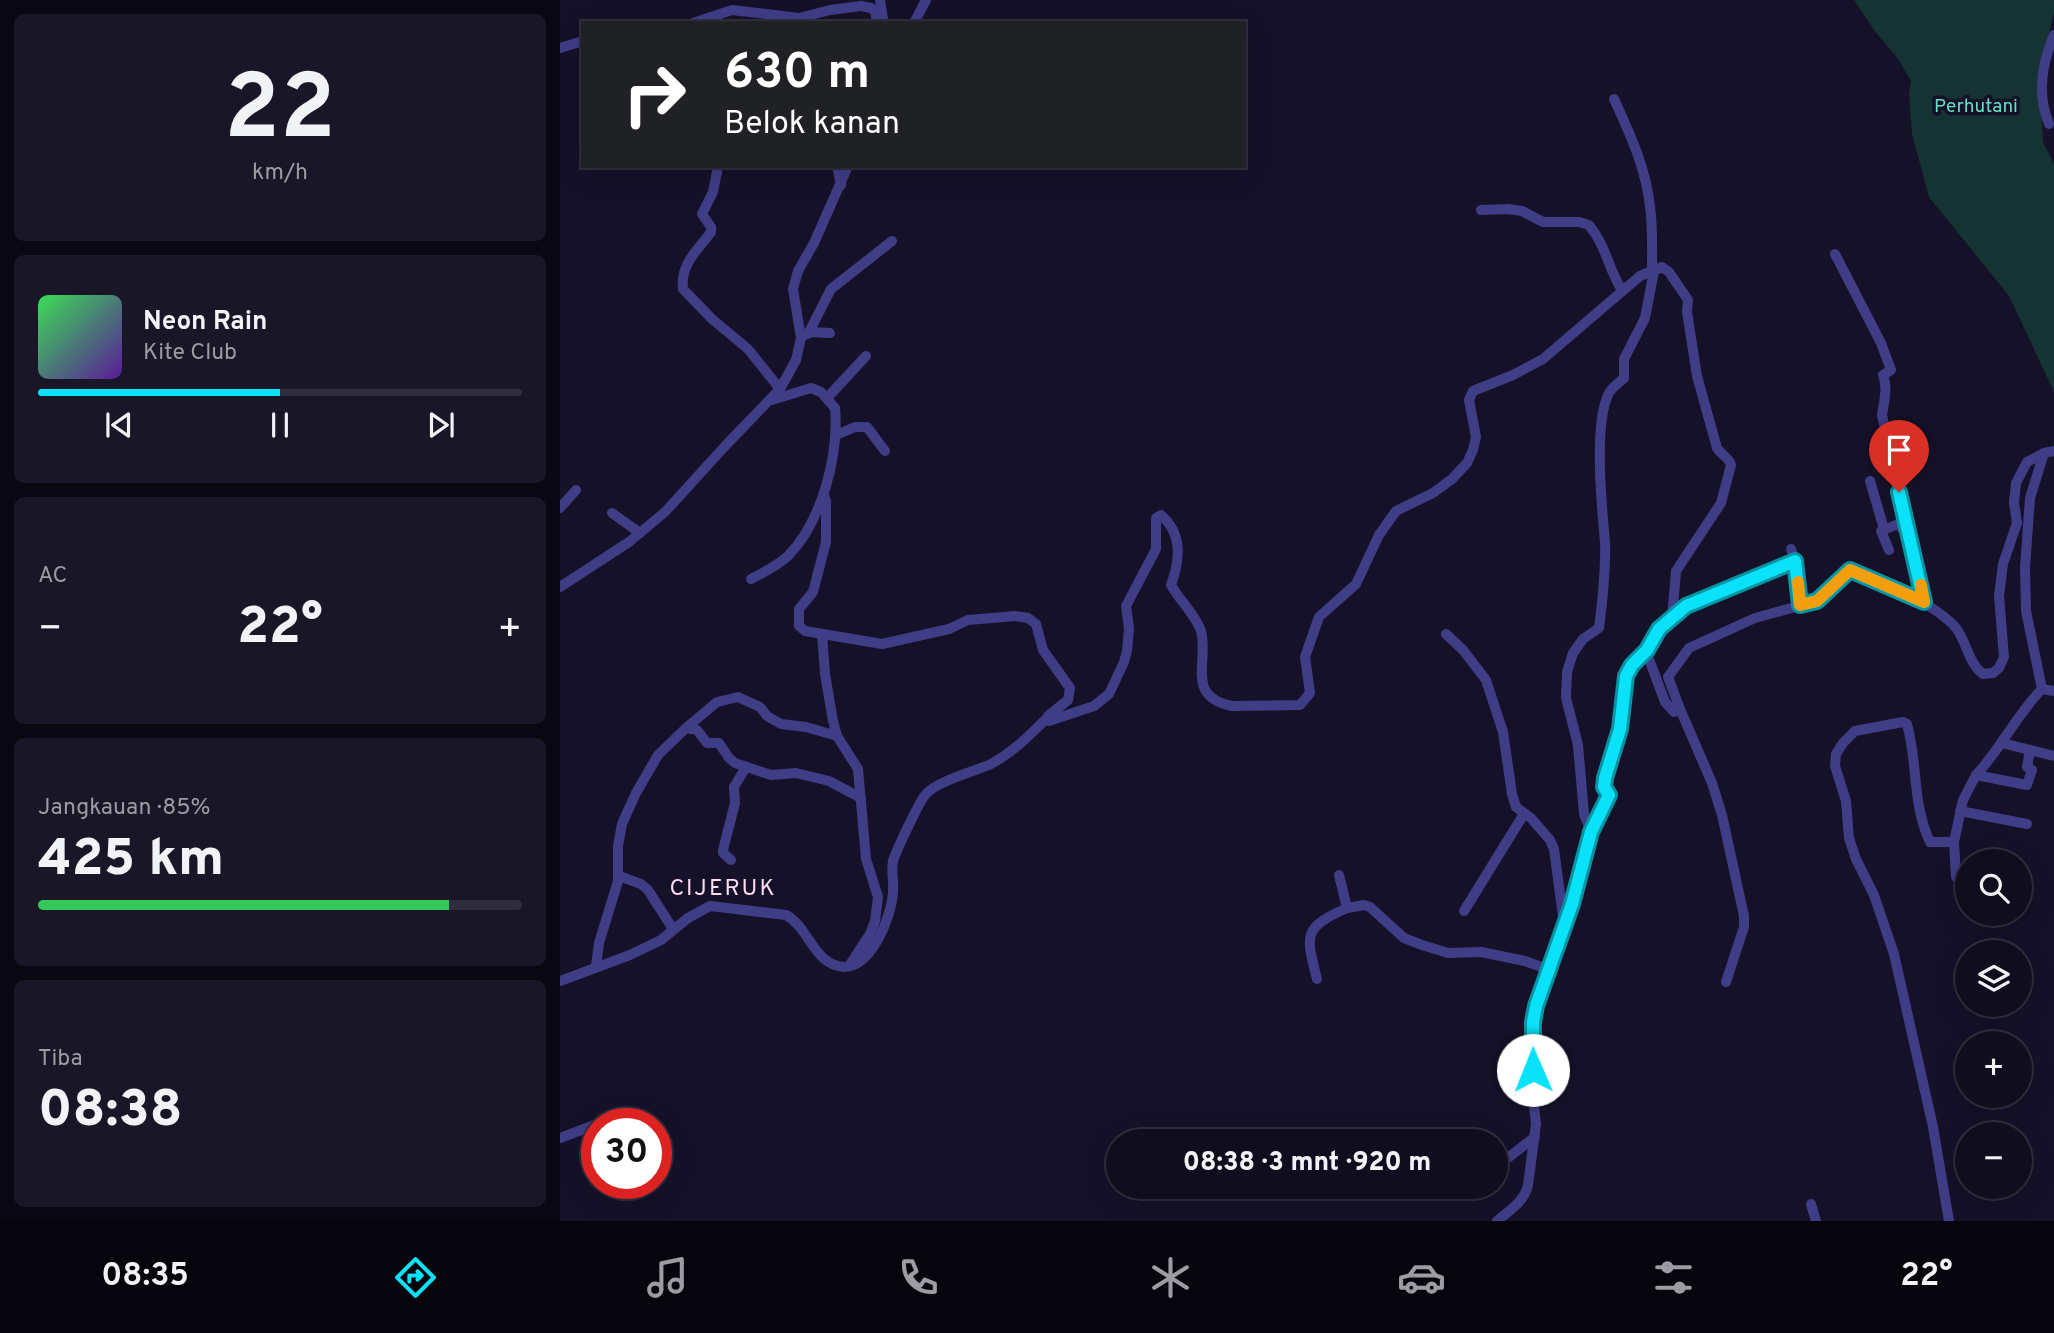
<!DOCTYPE html>
<html lang="id">
<head>
<meta charset="utf-8">
<style>
	:root { --surface:#100d1f; --page:#191628; --text:#f1f3f6; --muted:#9c9ca4; --line:#302d3d; --accent:#0ae2f9 }
	body { margin:0; font-family:Overpass,sans-serif; background:var(--page); color:var(--text); height:100vh; display:flex; flex-direction:column; font-size:26px; white-space:nowrap }
	* { box-sizing:border-box; margin:0 }
	p { font-size:23px; color:var(--muted) }
	.icon { flex:none; width:38px; height:38px; fill:none; stroke:currentColor; stroke-width:2; stroke-linecap:round; stroke-linejoin:round }
	.map { position:relative; flex:1; overflow:hidden }
	.sheet { display:flex; flex-direction:column; gap:14px; padding:14px; background:#090711; width:560px }
	.sheet>* { flex:none }
	.banner { position:absolute; left:21px; top:21px; width:665px; height:147px; border-radius:0px; box-shadow:0 7px 28px #0002,0 0 0 2px var(--line); background:#202124; color:#fff; overflow:hidden }
	.controls { position:absolute; left:1395px; top:849px; display:grid; gap:14px }
	.controls a { display:grid; place-items:center; width:77px; height:77px; border-radius:50%; background:var(--surface); box-shadow:0 7px 28px #0002,0 0 0 2px var(--line); font-size:35px }
	.speed { position:absolute; left:21px; top:1108px; display:flex; gap:14px; font-size:35px; font-weight:700; text-align:center }
	.speed>* { display:grid; place-content:center; width:91px; height:91px; border-radius:50%; background:var(--surface); box-shadow:0 7px 28px #0002,0 0 0 2px var(--line); line-height:1 }
	.speed .limit { border:10px solid #d22; background:#fff; color:#111 }
	.pin { position:absolute; display:grid; place-items:center; width:60px; height:60px; color:#fff; margin:-72px -30px; border-radius:50% 50% 50% 0; rotate:-45deg; box-shadow:0 0 7px #0007 }
	.pin .icon { rotate:45deg }
	.me { position:absolute; width:77px; margin:-38px; rotate:359deg; stroke-linejoin:round; filter:drop-shadow(0 0 5px #0008) }
	.turn { display:flex; align-items:center; gap:24px; height:147px; padding:0 28px; font-size:32px }
	.turn .icon { width:91px; height:91px; stroke-width:2.5 }
	.turn b { display:block; font-size:49px; line-height:60px }
	.big { font-size:52px; font-weight:800; line-height:1.1 }
	.sheet .widget { flex:1; display:flex; flex-direction:column; justify-content:center; gap:10px; min-width:0; padding:0 24px; border-radius:10px; background:var(--page) }
	.sheet .dial { align-items:center; gap:0 }
	.dial b { font-size:91px; line-height:1 }
	.song { display:flex; align-items:center; gap:21px }
	.cover { width:84px; height:84px; border-radius:10px; background:linear-gradient(135deg,hsl(130 70% 55%),hsl(270 70% 35%)) }
	.played { height:7px; border-radius:4px; background:linear-gradient(90deg,var(--accent) 50%,var(--line) 50%) }
	.keys { display:flex; justify-content:space-around; direction:ltr }
	.heat { display:flex; justify-content:space-between; align-items:center; font-size:38px; direction:ltr }
	.charge { height:10px; border-radius:5px; background:linear-gradient(90deg,#34c759 85%,var(--line) 0) }
	.trip { position:absolute; left:546px; top:1129px; width:402px; height:70px; border-radius:35px; background:var(--surface); box-shadow:0 7px 28px #0002,0 0 0 2px var(--line); font-weight:800; line-height:70px; text-align:center }
	.dock { display:flex; height:112px; justify-content:space-around; align-items:center; background:#06050c; color:var(--muted) }
	.dock .icon { width:49px; height:49px }
	.dock .active { color:var(--accent) }
	.dock b { font-size:32px; color:var(--text) }
	main { display:flex; flex:1; min-height:0 }
	.map>svg:first-child { display:block }
</style>
</head>
<body>
<main>
<section class="sheet">
<div class="widget dial"><b>22</b><p>km/h</p></div>
<div class="widget">
<div class="song"><i class="cover"></i><div><b>Neon Rain</b><p>Kite Club</p></div></div>
<div class="played"></div>
<div class="keys"><svg class="icon" aria-label="previous" viewBox="0 0 24 24"><path d="M18 5L8 12l10 7zM5 5v14"/></svg><svg class="icon" aria-label="pause" viewBox="0 0 24 24"><path d="M8 5v14M16 5v14"/></svg><svg class="icon" aria-label="next" viewBox="0 0 24 24"><path d="M6 5l10 7-10 7zM19 5v14"/></svg></div>
</div>
<div class="widget"><p>AC</p>
<div class="heat"><a>−</a><b class="big">22°</b><a>+</a></div>
</div>
<div class="widget"><p>Jangkauan · 85%</p><b class="big">425 km</b><div class="charge"></div></div>
<div class="widget"><p>Tiba</p><b class="big">08:38</b></div>
</section>
<div class="map">
<svg width="1494" height="1221" viewBox="0 0 1494 1221">
	<rect width="100%" height="100%" fill="#151129"/>
	<polygon fill="#143332" points="1294,0 1494,0 1494,12 1479,77 1483,142 1494,164 1494,392 1449,296 1369,197 1352,134 1349,94 1351,81 1339,60 1314,30"/>
	<g fill="none" stroke-linecap="round" stroke-linejoin="round">
		<g stroke="#403d87" stroke-width="10">
			<polyline points="320,0 323,19"/>
			<polyline points="133,23 172,10 239,18 270,10 301,6 311,8 315,11 317,23"/>
			<polyline points="354,23 366,0"/>
			<polyline points="0,48 23,41"/>
			<path d="M1054,99C1070,134 1086,168 1090,207C1093,228 1092,250 1092,272"/>
			<path d="M1489,124C1477,95 1482,63 1494,35"/>
			<polyline points="277,166 281,185"/>
			<path d="M157,172L153,192L142,214L151,227V232C138,250 120,264 123,289L152,319L188,349L220,389"/>
			<path d="M921,210L948,209L962,211L983,222H1019L1029,225C1047,247 1048,269 1062,290"/>
			<path d="M1275,254L1321,343L1331,370L1323,375C1328,388 1324,401 1322,415L1349,540"/>
			<polyline points="249,332 271,289 332,241"/>
			<polyline points="245,335 252,332 270,333"/>
			<polyline points="267,398 306,356"/>
			<polyline points="276,435 295,427 307,427 325,451"/>
			<polyline points="1310,481 1324,529"/>
			<path d="M264,495L266,501V542L253,592L239,609V626L245,631L322,644L389,629L408,620L455,616L468,618L476,624L483,650L510,688L508,700L488,716L487,720L489,721L534,706L549,694L564,662L567,651L569,629L566,606L596,549V518L601,515C623,534 620,560 611,585C619,600 636,615 641,631C649,663 625,696 672,706L740,705L750,693L745,657L759,617L796,584L819,535L836,511L873,493L892,479L907,463L913,450L916,437L909,400L913,391L953,375L983,359L1080,276L1102,267L1109,272L1128,300L1127,312L1137,376L1157,448C1161,455 1170,458 1171,465L1161,503L1116,571L1112,617L1099,629L1086,651L1105,702L1114,712L1120,709L1108,677L1129,648L1195,618L1257,601L1291,570C1321,582 1375,603 1396,628C1407,642 1408,663 1423,674L1433,673L1439,668L1444,657L1439,596L1443,564L1457,523L1454,503L1456,483L1467,462L1484,453L1494,451"/>
			<polyline points="0,508 16,490"/>
			<polyline points="52,513 80,533"/>
			<polyline points="1231,549 1235,561 1240,605"/>
			<path d="M1329,550L1321,531L1338,524C1354,537 1361,582 1364,602"/>
			<path d="M191,579C203,573 217,566 228,556C262,521 279,456 275,408L261,392L251,388L212,400"/>
			<polyline points="0,587 69,542 105,512 166,445 220,389 236,360 241,338 233,289 238,271 254,243 288,166"/>
			<polyline points="1112,617 1126,606 1140,599 1235,561"/>
			<polyline points="262,634 265,674 273,721 277,736 298,769 306,859 318,897 315,921 310,934 291,963"/>
			<polyline points="886,634 903,650 926,680 943,732 952,794 956,807 971,818 990,840 994,849 1004,924"/>
			<polyline points="1482,689 1466,611 1465,567 1470,498 1484,453"/>
			<polyline points="1482,689 1494,691"/>
			<polyline points="1120,709 1152,783 1162,815 1184,916 1184,927 1166,982"/>
			<polyline points="126,728 157,702 178,697 200,707 207,716 221,724 246,727 277,736"/>
			<polyline points="1442,743 1494,756"/>
			<path d="M1416,775C1441,749 1456,715 1482,689"/>
			<polyline points="1400,811 1467,824"/>
			<polyline points="1031,832 1049,795 1044,787 1045,778 1060,729 1066,676 1072,665 1086,651"/>
			<polyline points="1394,842 1403,800 1416,775 1467,785 1472,770 1467,767 1470,750"/>
			<polyline points="171,860 163,853 163,850 175,803 174,787 186,767"/>
			<polyline points="779,875 787,908 804,905 810,907 844,938 862,945 888,953 921,952 965,961 990,970"/>
			<polyline points="59,876 81,884 88,890 113,929"/>
			<polyline points="904,911 964,814"/>
			<polyline points="36,966 39,943 58,881 58,846 62,824 76,793 98,755 126,728 137,730 147,743 159,743 169,758 175,763 211,775 236,773 269,781 301,798"/>
			<path d="M757,979C746,935 742,928 787,908"/>
			<path d="M0,981L70,955L101,940L128,918L150,906L226,915C248,927 252,959 278,966C310,975 332,915 333,892C334,882 331,871 333,861C336,851 360,800 366,794C378,781 412,772 429,765C451,754 469,736 487,718"/>
			<polyline points="38,1124 51,1124"/>
			<polyline points="0,1138 37,1124"/>
			<polyline points="936,1167 975,1137"/>
			<polyline points="1251,1204 1256,1221"/>
			<path d="M937,1221C950,1210 964,1202 968,1185L976,1124L973,1098V1022L983,985L1012,904L1031,832L1024,814L1018,745L1006,698L1007,672L1013,653L1023,639L1039,628C1042,606 1046,565 1045,542C1042,508 1033,423 1049,393C1052,387 1059,383 1064,378V359L1085,318L1094,271"/>
			<path d="M1389,1221L1373,1127L1334,954L1314,895L1296,859L1289,838L1286,801L1275,766L1276,754L1283,743L1295,731L1343,722L1347,724C1358,763 1352,804 1370,842H1394L1396,877"/>
		</g>
	</g>
	<g fill="none" stroke-linecap="round" stroke-linejoin="round">
		<defs>
			<polyline id="route" points="973,1070 973,1022 976,1006 1012,904 1031,832 1049,795 1044,787 1045,778 1060,729 1066,676 1072,665 1087,650 1099,629 1126,606 1235,561 1240,605 1257,601 1290,570 1364,602 1339,492"/>
		</defs>
		<use href="#route" stroke="#0693a2" stroke-width="18"/>
		<use href="#route" stroke="#0ae2f9" stroke-width="12"/>
		<polyline stroke="#f59e0b" stroke-width="12" points="1238,582 1240,605 1257,601 1290,570 1364,602 1361,585"/>
	</g>
	<g text-anchor="middle" dominant-baseline="central" stroke-width="7" stroke-linejoin="round" paint-order="stroke">
		<g font-size="19" fill="#66dec0" stroke="#151129">
			<text x="1416" y="107">Perhutani</text>
		</g>
		<g font-size="23" letter-spacing="2" fill="#fedcf2" stroke="#151129">
			<text x="163" y="889">CIJERUK</text>
		</g>
	</g>
</svg>
<div class="controls">
<a><svg class="icon" aria-label="search" viewBox="0 0 24 24"><circle cx="10" cy="10" r="6"/><path d="M15 15l6 6"/></svg></a>
<a><svg class="icon" aria-label="layers" viewBox="0 0 24 24"><path d="M12 4l9 5-9 5-9-5zM3 14l9 5 9-5"/></svg></a>
<a>+</a>
<a>−</a>
</div>
<div class="speed"><div class="limit">30</div></div>
<div class="pin" style="left:1339px;top:492px;background:#d93025"><svg class="icon" aria-label="arrive" viewBox="0 0 24 24"><path d="M6 21V4h12l-3 4 3 4H6"/></svg></div>
<svg class="me" style="left:973px;top:1070px" viewBox="-20 -20 40 40"><circle r="19" fill="#fff"/><path d="M0-13L10 11 0 6-10 11z" fill="#0ae2f9"/></svg>
<div class="trip">08:38 · 3 mnt · 920 m</div>
<div class="banner">
<div class="turn"><svg class="icon" aria-label="right" viewBox="0 0 24 24"><path d="M7 20v-9h11M14 6l5 5-5 5"/></svg><div><b>630 m</b>Belok kanan</div></div>
</div>
</div>
</main>
<nav class="dock">
<b>08:35</b>
<svg class="icon active" aria-label="directions" viewBox="0 0 24 24"><path d="M12 3l9 9-9 9-9-9zM9 14v-3h6M13 9l2 2-2 2"/></svg>
<svg class="icon" aria-label="music" viewBox="0 0 24 24"><path d="M9 18V5l10-2v13"/><circle cx="6" cy="18" r="3"/><circle cx="16" cy="16" r="3"/></svg>
<svg class="icon" aria-label="phone" viewBox="0 0 24 24"><path d="M5 4h4l2 5-3 2q2 4 5 5l2-3 5 2v4C11 20 4 13 5 4z"/></svg>
<svg class="icon" aria-label="climate" viewBox="0 0 24 24"><path d="M12 3v18M4 7l16 10M4 17L20 7"/></svg>
<svg class="icon" aria-label="car" viewBox="0 0 24 24"><path d="M5 17H2v-5l4-1 3-4h7l3 4 3 1v5h-3M9 17h6M6 11h13"/><circle cx="7" cy="17" r="2"/><circle cx="17" cy="17" r="2"/></svg>
<svg class="icon" aria-label="filters" viewBox="0 0 24 24"><path d="M4 7h16M4 17h16"/><circle cx="9" cy="7" r="2"/><circle cx="15" cy="17" r="2"/></svg>
<b>22°</b>
</nav>
</body>
</html>
